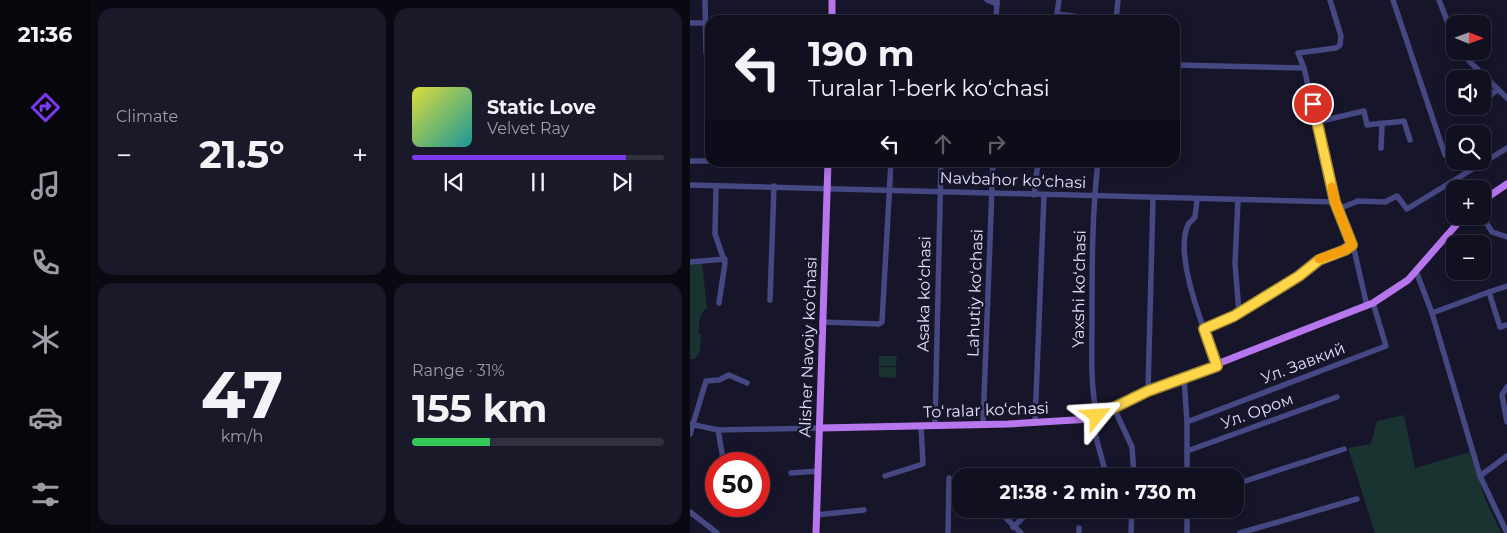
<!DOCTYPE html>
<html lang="en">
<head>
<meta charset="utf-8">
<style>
	:root { --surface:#111020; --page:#1a1929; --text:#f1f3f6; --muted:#9c9da5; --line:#30303e; --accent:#7c3aed }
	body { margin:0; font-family:Montserrat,sans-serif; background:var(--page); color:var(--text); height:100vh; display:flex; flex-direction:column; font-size:19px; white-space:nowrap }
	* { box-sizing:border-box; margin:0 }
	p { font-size:16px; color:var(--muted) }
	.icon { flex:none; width:28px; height:28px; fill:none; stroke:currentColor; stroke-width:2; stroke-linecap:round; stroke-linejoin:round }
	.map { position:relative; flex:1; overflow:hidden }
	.side { display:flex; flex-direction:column; gap:8px; padding:8px; background:#090912; width:600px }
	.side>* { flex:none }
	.top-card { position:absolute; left:15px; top:15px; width:475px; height:152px; border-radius:15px; box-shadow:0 2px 12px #0003,0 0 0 1px var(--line); background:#111020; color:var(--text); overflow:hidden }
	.needle { width:32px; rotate:91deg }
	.controls { position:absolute; left:756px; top:15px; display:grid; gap:10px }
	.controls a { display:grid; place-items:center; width:45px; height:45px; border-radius:10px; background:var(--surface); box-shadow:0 2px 12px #0003,0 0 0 1px var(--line); font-size:25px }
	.speed { position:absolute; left:15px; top:452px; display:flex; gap:10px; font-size:25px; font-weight:700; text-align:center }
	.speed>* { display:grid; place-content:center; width:65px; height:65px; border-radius:50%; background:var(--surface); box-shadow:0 2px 12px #0003,0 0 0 1px var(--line); line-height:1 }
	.speed .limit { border:8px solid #d22; background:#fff; color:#111 }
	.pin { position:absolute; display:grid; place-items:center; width:42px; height:42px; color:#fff; margin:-21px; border:2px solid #fff; border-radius:50%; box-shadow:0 1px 5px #0007 }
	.me { position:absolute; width:55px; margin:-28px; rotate:63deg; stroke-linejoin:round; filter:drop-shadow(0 0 4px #0008) }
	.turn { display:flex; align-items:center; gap:18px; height:105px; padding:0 20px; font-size:22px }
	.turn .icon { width:65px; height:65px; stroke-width:2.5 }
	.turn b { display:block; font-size:35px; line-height:42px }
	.lanes { display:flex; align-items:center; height:48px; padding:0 20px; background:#0003; justify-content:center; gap:25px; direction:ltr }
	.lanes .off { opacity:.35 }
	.big { font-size:38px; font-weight:700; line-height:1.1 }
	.side .widget { flex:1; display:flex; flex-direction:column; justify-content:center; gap:8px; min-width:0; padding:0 18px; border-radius:15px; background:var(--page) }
	.side .dial { align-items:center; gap:0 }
	.dial b { font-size:65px; line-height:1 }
	.song { display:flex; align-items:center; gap:15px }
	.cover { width:60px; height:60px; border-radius:8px; background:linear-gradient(135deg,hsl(60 70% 55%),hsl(180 70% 35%)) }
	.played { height:5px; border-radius:2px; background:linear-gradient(90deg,var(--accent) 85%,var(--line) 85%) }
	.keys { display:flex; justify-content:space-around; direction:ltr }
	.heat { display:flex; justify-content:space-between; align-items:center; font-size:28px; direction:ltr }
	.charge { height:8px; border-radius:4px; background:linear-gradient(90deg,#34c759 31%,var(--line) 0) }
	.side .tiles { flex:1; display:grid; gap:8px; grid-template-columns:repeat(2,1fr) }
	.trip { position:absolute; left:262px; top:468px; width:292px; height:50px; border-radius:15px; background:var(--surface); box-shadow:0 2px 12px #0003,0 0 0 1px var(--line); font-weight:700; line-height:50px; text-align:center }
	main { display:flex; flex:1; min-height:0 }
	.tab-bar { display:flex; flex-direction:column; width:90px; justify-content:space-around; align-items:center; background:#07060d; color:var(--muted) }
	.tab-bar .icon { width:35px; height:35px }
	.tab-bar .current { color:var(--accent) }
	.tab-bar b { font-size:22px; color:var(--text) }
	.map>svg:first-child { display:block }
</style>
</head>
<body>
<main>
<nav class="tab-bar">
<b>21:36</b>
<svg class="icon current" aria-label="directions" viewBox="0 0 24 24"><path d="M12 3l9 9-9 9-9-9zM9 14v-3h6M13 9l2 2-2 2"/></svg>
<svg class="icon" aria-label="music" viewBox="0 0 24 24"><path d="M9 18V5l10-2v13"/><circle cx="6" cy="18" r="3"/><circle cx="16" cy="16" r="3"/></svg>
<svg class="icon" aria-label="phone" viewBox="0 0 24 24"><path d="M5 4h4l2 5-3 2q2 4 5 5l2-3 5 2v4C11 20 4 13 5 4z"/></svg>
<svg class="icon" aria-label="climate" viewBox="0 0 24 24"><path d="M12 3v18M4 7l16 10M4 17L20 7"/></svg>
<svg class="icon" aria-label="car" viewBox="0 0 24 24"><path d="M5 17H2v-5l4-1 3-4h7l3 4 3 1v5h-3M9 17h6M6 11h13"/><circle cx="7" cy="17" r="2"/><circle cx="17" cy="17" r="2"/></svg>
<svg class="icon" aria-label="filters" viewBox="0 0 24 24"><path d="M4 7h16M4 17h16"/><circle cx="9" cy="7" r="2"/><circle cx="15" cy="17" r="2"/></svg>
</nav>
<section class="side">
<div class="tiles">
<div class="widget"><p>Climate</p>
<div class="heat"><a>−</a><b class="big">21.5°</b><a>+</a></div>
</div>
<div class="widget">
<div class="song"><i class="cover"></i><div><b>Static Love</b><p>Velvet Ray</p></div></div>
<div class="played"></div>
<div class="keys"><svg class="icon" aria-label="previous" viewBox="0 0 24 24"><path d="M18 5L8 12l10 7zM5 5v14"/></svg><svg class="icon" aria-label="pause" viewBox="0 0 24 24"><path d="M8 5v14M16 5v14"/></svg><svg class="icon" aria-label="next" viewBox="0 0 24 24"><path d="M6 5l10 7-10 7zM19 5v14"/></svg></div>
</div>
<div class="widget dial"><b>47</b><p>km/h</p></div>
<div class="widget"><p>Range · 31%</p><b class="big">155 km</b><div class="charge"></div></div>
</div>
</section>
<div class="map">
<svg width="817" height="533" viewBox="0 0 817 533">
	<rect width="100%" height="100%" fill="#17152a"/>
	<g fill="#183330">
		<polygon points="12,262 17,308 14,310 10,317 8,333 11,334 10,352 5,359 0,359 0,263"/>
		<polygon points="189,356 207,356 206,366 189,366"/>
		<polygon points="189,367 206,367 206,378 189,377"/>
		<polygon points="714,415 725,468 780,452 796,501 811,533 685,533 658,448 681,444 687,421"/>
	</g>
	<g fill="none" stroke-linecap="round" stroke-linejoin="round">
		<g stroke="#464883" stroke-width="5.5">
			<polyline points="15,0 16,53 20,58"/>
			<polyline points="297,0 307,4"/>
			<polyline points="640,0 651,36 650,45 646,48 608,53 614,68 645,202 663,245 677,306"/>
			<polyline points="703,0 755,155"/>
			<polyline points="749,0 765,41"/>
			<polyline points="367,14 412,20"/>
			<polyline points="306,20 307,0"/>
			<polyline points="366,20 369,0"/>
			<polyline points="426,20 428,0"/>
			<polyline points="0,23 14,23"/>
			<polyline points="772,51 779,61 817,98"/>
			<polyline points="485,65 614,68"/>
			<polyline points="792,102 808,89"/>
			<path d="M627,122L674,111L677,125C690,123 701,123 714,121L720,140"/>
			<polyline points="691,148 692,125"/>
			<polyline points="0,161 20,161"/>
			<polyline points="0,185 645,202"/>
			<polyline points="26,186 25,234 35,263 29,303"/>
			<polyline points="344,195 348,162"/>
			<path d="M507,200L505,217C503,220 499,222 498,225C483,256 516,334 527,365"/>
			<polyline points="548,200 545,263 549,313"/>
			<polyline points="648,209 668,201 695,202 707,196 717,209 817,148"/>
			<polyline points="792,216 802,232 817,237"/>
			<polyline points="0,262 35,259"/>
			<polyline points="726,271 742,313 799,292"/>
			<polyline points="817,286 799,292 810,327 817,325"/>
			<polyline points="80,300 84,186"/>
			<polyline points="742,313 790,476 817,533"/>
			<polyline points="132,322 189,324 192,322 201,162"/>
			<polyline points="514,329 544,316 609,276 629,259 655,250 663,245"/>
			<polyline points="494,377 497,422 497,476"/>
			<polyline points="817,387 812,395 817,422"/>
			<polyline points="458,391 463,198"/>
			<polyline points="424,408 442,447 444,476"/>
			<path d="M407,417C400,384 402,350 402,317C402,265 402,214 408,162"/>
			<polyline points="401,419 416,474 409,476"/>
			<polyline points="497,422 696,346 683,303"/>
			<polyline points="345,423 354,195"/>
			<polyline points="0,424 28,430 130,428"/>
			<polyline points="293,424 303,162"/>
			<polyline points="245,426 251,162"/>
			<polyline points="28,430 34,464"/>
			<polyline points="0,434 16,381 29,380 39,375 57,383"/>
			<polyline points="497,451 647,397"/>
			<polyline points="101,473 128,471"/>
			<polyline points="195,476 233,464 231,426"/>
			<polyline points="790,476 817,456"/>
			<polyline points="546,484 654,449"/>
			<polyline points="41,506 42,511 62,511"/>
			<polyline points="307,509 331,533"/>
			<polyline points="0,512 27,533"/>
			<polyline points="126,515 174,510"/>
			<polyline points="323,527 342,509"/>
			<polyline points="258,533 259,478"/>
			<polyline points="389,533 389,528"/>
			<polyline points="441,533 442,509"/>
			<polyline points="497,533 497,509"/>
			<polyline points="550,533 667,499"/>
		</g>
		<g stroke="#b876ee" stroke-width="7">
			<polyline points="142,20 142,0"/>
			<polyline points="792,201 817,184"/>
			<polyline points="130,428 318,424 401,419 458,391 683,303 718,280 774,216"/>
			<polyline points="126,533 138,162"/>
		</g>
	</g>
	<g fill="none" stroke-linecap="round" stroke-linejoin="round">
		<defs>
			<polyline id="route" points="407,416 458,391 527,366 514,329 544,316 609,276 629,260 655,250 662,245 645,202 623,104"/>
		</defs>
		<use href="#route" stroke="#a68a30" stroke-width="12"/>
		<use href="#route" stroke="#ffd54a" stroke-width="9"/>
		<polyline stroke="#f59e0b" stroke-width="9" points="629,259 655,250 662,245 645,202 642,187"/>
	</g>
	<g text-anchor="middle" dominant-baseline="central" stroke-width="5" stroke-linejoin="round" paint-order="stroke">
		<g font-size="16" fill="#e2e1fb" stroke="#17152a">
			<text transform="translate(323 180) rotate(2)">Navbahor koʻchasi</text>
			<text transform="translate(389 289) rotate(-89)">Yaxshi koʻchasi</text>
			<text transform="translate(285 293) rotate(-88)">Lahutiy koʻchasi</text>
			<text transform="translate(234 294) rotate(-89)">Asaka koʻchasi</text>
			<text transform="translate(118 347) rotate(-88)">Alisher Navoiy koʻchasi</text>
			<text transform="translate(613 363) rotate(-21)">Ул. Завкий</text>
			<text transform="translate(296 410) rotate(-2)">Toʻralar koʻchasi</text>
			<text transform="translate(567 411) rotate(-20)">Ул. Ором</text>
		</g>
	</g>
</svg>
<div class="controls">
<a><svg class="needle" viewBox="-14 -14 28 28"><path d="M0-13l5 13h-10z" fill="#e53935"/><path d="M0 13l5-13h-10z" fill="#9c9da5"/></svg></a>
<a><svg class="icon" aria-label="sound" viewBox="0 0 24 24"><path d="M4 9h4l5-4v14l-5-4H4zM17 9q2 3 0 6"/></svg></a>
<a><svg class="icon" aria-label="search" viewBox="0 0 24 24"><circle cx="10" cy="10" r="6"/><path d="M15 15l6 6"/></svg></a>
<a>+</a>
<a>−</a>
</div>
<div class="speed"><div class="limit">50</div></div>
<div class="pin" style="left:623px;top:104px;background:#d93025"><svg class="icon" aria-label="arrive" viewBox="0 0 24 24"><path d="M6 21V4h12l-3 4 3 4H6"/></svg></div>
<svg class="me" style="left:407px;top:416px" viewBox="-20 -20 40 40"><path d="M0-17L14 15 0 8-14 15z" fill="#ffd54a" stroke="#fff" stroke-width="4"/></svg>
<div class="trip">21:38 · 2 min · 730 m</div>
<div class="top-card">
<div class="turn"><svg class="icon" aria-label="left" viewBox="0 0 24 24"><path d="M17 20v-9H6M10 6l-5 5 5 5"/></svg><div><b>190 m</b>Turalar 1-berk koʻchasi</div></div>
<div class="lanes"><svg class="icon" aria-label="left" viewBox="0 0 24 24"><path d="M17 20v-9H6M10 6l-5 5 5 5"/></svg><svg class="icon off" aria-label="ahead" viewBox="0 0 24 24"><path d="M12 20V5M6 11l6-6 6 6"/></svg><svg class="icon off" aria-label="right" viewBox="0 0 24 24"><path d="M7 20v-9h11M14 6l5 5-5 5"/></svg></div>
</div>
</div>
</main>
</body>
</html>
